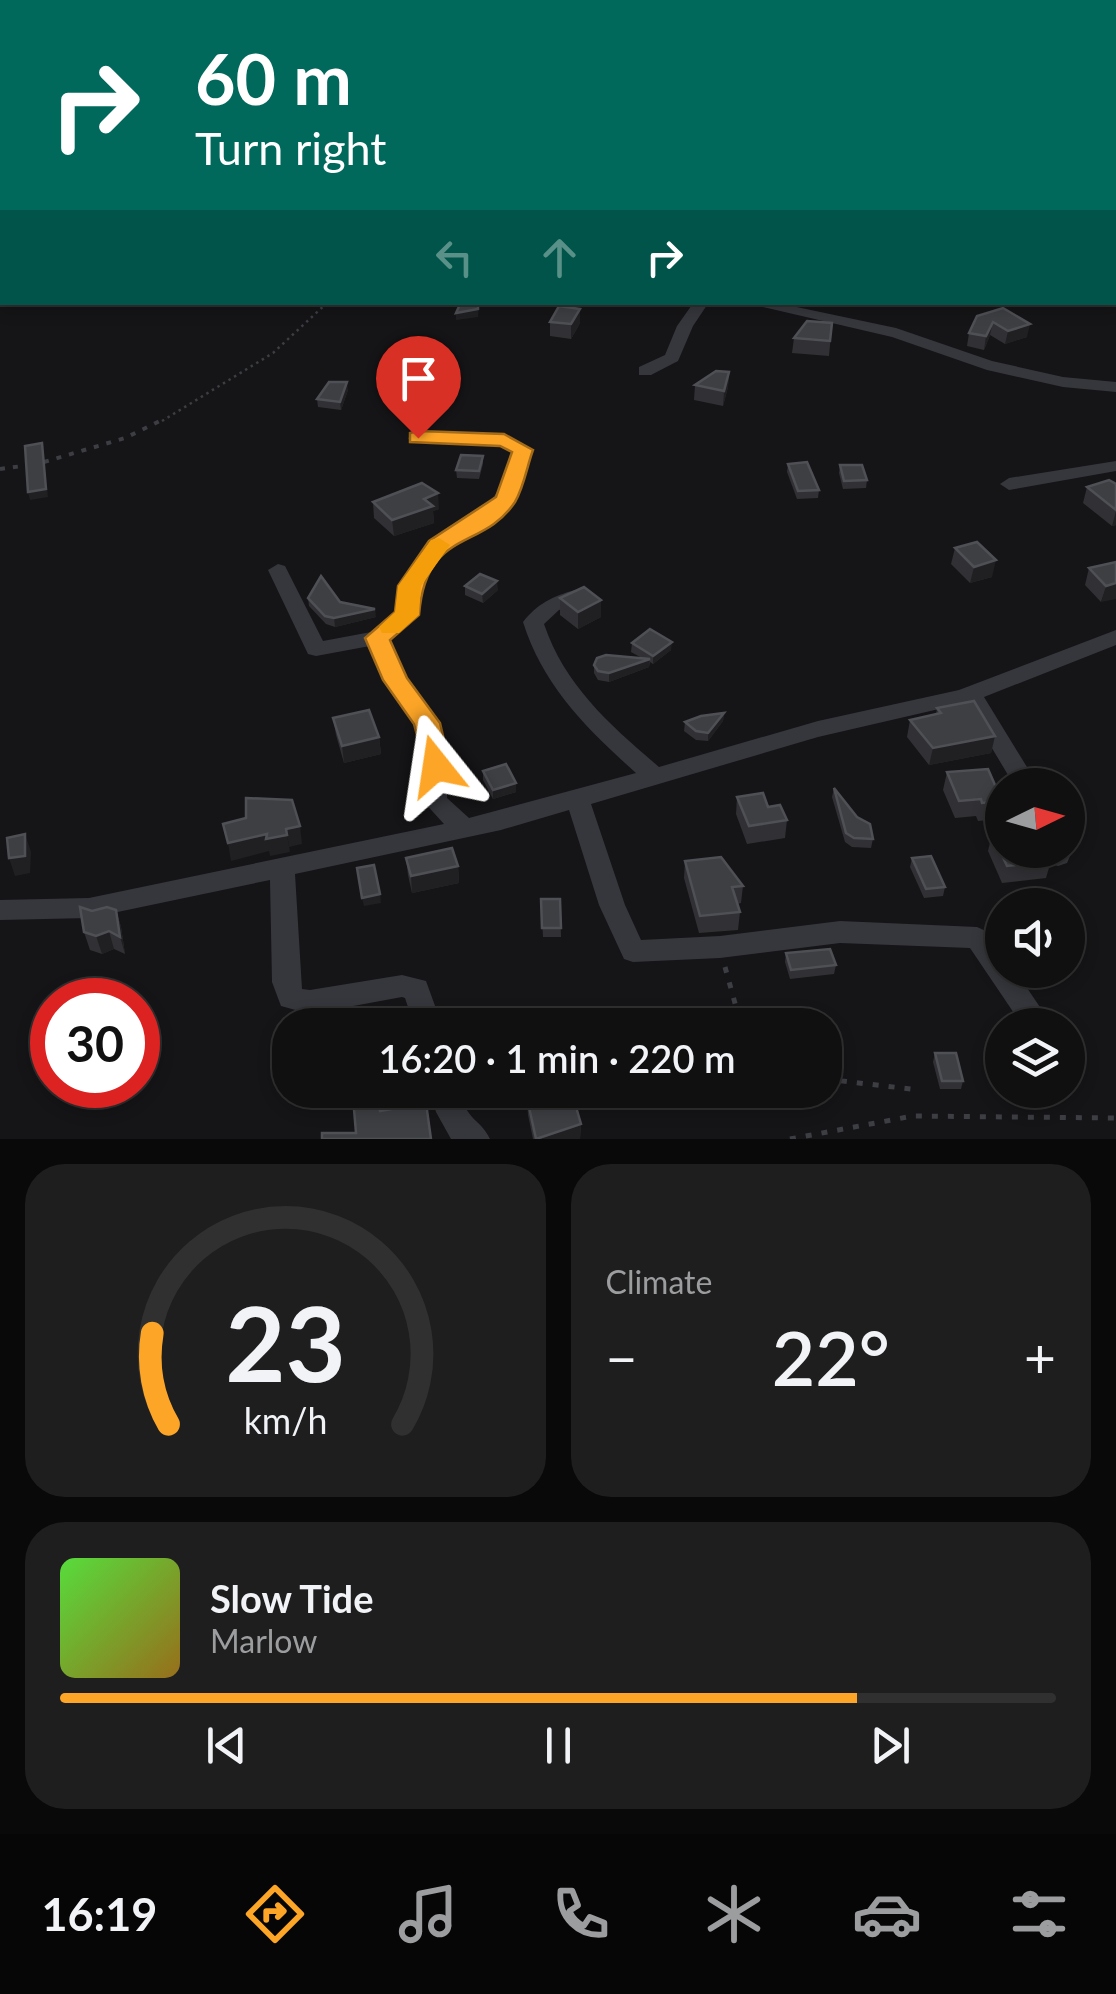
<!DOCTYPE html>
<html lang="en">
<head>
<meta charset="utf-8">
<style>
	:root { --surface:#101011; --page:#1e1e1f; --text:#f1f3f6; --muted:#9c9d9f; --line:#303031; --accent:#fca527 }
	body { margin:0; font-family:Lato,sans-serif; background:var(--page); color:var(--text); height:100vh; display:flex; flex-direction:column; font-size:38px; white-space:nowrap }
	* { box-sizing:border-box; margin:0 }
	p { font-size:32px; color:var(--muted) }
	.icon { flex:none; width:55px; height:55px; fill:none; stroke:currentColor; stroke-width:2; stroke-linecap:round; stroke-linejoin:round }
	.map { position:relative; height:1139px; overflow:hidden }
	.side { display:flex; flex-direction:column; gap:25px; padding:25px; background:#090909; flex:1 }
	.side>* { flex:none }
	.guide { position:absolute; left:0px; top:0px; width:1118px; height:305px; box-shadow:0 5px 15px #0003,0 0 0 2px var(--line); background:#00695c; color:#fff; overflow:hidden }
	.needle { width:65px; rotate:85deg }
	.fabs { position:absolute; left:985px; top:768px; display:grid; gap:20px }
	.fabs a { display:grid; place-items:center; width:100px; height:100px; border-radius:50%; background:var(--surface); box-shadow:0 5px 15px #0003,0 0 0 2px var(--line); font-size:50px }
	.speed { position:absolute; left:30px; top:978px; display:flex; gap:20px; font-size:50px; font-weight:700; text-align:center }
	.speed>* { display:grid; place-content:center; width:130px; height:130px; border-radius:50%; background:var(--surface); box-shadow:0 5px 15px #0003,0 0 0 2px var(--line); line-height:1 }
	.speed .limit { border:15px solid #d22; background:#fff; color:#111 }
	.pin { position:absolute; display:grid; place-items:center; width:85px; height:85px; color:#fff; margin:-102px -42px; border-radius:50% 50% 50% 0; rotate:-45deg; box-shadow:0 0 10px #0007 }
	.pin .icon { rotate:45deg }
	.me { position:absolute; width:110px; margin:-55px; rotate:345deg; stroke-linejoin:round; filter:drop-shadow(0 0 8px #0008) }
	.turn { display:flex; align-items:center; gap:35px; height:210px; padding:0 30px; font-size:45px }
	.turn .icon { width:130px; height:130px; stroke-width:2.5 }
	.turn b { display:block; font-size:70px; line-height:85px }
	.lanes { display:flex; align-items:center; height:95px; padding:0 30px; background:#0003; justify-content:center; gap:50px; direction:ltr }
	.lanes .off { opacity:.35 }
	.big { font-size:75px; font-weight:600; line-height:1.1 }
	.side .tile { flex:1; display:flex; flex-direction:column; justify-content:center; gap:15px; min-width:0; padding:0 35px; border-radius:40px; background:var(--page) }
	.side .dial { align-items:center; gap:0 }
	.dial svg { height:260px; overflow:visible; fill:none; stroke:var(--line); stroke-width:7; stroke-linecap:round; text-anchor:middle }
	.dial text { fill:var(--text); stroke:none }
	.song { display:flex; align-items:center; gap:30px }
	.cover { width:120px; height:120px; border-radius:15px; background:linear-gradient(135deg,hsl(110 70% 55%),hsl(40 70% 35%)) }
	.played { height:10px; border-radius:5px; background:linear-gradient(90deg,var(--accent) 80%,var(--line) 80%) }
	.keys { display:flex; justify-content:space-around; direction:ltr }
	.heat { display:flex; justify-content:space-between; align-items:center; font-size:55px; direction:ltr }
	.side .tiles { flex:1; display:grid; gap:25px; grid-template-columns:1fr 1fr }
	.tile:last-child { grid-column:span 2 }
	.trip { position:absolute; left:272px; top:1008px; width:570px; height:100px; border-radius:40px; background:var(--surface); box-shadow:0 5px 15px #0003,0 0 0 2px var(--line); font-weight:600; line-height:100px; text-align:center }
	.dock { display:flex; height:160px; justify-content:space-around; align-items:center; background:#060607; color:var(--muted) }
	.dock .icon { width:70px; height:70px }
	.dock .selected { color:var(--accent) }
	.dock b { font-size:45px; color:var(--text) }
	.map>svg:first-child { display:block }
</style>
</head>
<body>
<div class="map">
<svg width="1116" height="1139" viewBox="0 0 1116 1139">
	<rect width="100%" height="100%" fill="#151517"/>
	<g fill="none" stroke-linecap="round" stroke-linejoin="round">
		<polyline stroke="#2a353c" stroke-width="4" points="650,0 662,2"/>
		<polygon fill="#2a353c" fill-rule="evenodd" points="2,88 2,102 0,103 0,89"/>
		<polyline stroke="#3c3e43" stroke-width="2.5" stroke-dasharray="2.5 4" stroke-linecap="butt" points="162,421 273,353 328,302"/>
		<g stroke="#3c3e43" stroke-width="4" stroke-dasharray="5 8" stroke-linecap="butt">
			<polyline points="44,462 125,438 166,418"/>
			<polyline points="0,469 30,465"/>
		</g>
		<g stroke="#3c3e43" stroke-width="5" stroke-dasharray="6 10" stroke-linecap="butt">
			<polyline points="725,967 741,1025"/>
			<polyline points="825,1079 919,1090"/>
			<polyline points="790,1139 913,1116 1116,1118"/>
		</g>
		<g fill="#36373c" fill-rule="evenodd">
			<polygon points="1116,117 1116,125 1115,126 1115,118"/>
			<rect x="1115" y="164" width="1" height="8"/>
			<rect x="1115" y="269" width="1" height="9"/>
			<polygon points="694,302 709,302 693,326 678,361 651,375 639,375 639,367 665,355 677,326"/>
			<polygon points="742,302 773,302 896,328 992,361 1063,377 1116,382 1116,392 1063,387 987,370 892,337"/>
			<path d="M417,433L504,435L532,449C527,467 523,484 512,499C475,548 422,540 417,615L388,640L406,678L438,723L448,765L447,798L469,818L636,773C587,729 543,686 523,622C537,604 553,596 575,590L585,596L582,601L559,610L544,624C565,686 610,725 659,767L818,721L959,690L1116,630V645L984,697L1038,785H1014L965,703L818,737L591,804L625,905L641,940L720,936L840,921L977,927C996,934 1002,952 1002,970H1015L1052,1025H1022L970,948L840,943L720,958L633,962L624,959L599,905L569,810L501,830L295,874L302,989L310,990L402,975L426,981L442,1025H414L405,998L402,997L310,1014L281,1006L272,982L270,880L89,918L0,920V900L89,898L444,824L423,801L424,765L416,724L385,680L370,646L316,656L308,654L268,570L278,564L285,566L323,641L371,632L397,612C401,541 459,540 495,495C505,482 509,467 513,451L501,445L411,442L408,438Z"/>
			<polygon points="1116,461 1116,471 1009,490 1000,484 1009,478"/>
			<polygon points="1068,848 1070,856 1067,863 1058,866 1049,863 1044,850"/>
			<path d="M429,1090H459C467,1122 480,1118 490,1139H451L436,1112Z"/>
		</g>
	</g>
	<g fill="#313135">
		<polygon points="977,316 1027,337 1005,344 990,335 984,350 967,346 969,333"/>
		<polygon points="550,322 580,323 571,339 550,336"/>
		<polygon points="832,323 829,356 792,353 794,338"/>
		<polygon points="729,372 728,387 723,406 694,400 695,385"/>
		<polygon points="348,390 341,410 318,407 317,399"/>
		<polygon points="483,456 483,464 479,479 457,478 456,470"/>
		<polygon points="788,464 819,490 818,498 797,499 787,472"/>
		<polygon points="840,465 867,480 866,488 843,489 839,473"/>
		<polygon points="1116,484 1116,525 1112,526 1083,503 1087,487"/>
		<polygon points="373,502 439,509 433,511 434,523 394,536 374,518"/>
		<polygon points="955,548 992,577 970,583 951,564"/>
		<polygon points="1116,562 1101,602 1085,585 1089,568"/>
		<polygon points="465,586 498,590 483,603 465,595"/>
		<polygon points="308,598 340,602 376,617 335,627 326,624 309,606"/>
		<polygon points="560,598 601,617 578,629 560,615"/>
		<polygon points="632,643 671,650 653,664 650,662 649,667 609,682 598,680 594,673 594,665 642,658 631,652"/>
		<polygon points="937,708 995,736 991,753 929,765 907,737 910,720 936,714"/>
		<polygon points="724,713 723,721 708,741 696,740 684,731 685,722"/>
		<polygon points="333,718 379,737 381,754 344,763 336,735"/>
		<polygon points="483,771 516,792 493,799 483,780"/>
		<polygon points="947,772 1002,800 999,819 978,821 976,816 955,818 943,790"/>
		<polygon points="834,788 873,839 871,848 852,847 845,842 832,797"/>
		<polygon points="737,797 768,807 787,820 785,838 747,844 736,814"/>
		<polygon points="992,834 1051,861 1046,878 1002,883 988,851"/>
		<polygon points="406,858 458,866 459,883 412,893 408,875"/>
		<polygon points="912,858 945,887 943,896 924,898 910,867"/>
		<polygon points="685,861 743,886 741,903 737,904 740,912 738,930 699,933 684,878"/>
		<polygon points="541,899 560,899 561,937 543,937"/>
		<polygon points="116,910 121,927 125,954 114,949 102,954 90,950 84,932 92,911"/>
		<polygon points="1068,915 1084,945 1078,963 1068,963"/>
		<polygon points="786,953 836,965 834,974 790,979 785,962"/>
		<polygon points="935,1053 963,1081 961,1089 940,1089 933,1062"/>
		<polygon points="527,1098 581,1124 580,1139 533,1139 528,1115"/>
	</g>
	<g fill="#202023">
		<polygon points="479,302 478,317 456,320 456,313"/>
		<polygon points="580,309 580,323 571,339 571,324"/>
		<polygon points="993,322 990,335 984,350 986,336"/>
		<polygon points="1030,324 1027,337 1005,344 1008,331"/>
		<polygon points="729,372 728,387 723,406 724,391"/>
		<polygon points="347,382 348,390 341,410 340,402"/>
		<polygon points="42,443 48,497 30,500 28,492"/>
		<polygon points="438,493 439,509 433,511 434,523 394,536 392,520 424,499"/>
		<polygon points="1116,511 1116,525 1112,526"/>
		<polygon points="996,560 992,577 970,583 974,567"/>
		<polygon points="497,581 498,590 483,603 482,594"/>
		<polygon points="1116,583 1116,599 1101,602 1106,586"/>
		<polygon points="601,600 601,617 578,629 578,612"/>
		<polygon points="375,609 376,617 335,627 334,618"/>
		<polygon points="672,642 671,650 653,664 653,656"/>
		<polygon points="650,659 649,667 609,682 609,673"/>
		<polygon points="724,713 723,721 708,741 708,733"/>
		<polygon points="995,736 991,753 929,765 933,748"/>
		<polygon points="379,737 381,754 344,763 342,746"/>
		<polygon points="516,783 516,792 493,799 493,790"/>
		<polygon points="300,826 302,844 289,847 286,829"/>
		<polygon points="25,834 31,852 30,873 15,876 9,858"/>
		<polygon points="267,834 287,835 290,852 270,856 269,851 231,861 228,843"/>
		<polygon points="458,866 459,883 412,893 411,876"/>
		<polygon points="380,894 381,903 364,906 362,898"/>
		<polygon points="116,910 121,927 125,954 120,937"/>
		<polygon points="109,931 114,949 102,954 96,936"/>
		<polygon points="581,1124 580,1139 540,1139"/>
	</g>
	<g fill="#3d3f43" stroke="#4e5055" stroke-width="2.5">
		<polygon points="461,302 478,302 478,309 456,313"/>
		<polygon points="559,306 580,309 571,324 550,322"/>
		<polygon points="1003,308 1030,324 1008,331 993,322 986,336 969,333 977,316"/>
		<polygon points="807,321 832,323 830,341 794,338"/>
		<polygon points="716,371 729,372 724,391 695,385"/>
		<polygon points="329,382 347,382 340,402 317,399"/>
		<polygon points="42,443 46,489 28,492 25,446"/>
		<polygon points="461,455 483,456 479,471 456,470"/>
		<polygon points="807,462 819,490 798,491 788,464"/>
		<polygon points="840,465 862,465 867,480 844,481"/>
		<polygon points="1109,480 1116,484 1116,510 1087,487"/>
		<polygon points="422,483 438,493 424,499 433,506 392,520 373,502"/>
		<polygon points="977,542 996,560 974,567 955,548"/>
		<polygon points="1116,562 1116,583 1106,586 1089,568"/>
		<polygon points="480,574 497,581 482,594 465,586"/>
		<polygon points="321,576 340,602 375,609 334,618 325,616 308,598"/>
		<polygon points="584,587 601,600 578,612 560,598"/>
		<polygon points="650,629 672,642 653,656 632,643"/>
		<polygon points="606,655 650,659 609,673 598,671 594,665 597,658"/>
		<polygon points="974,701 995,736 933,748 910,720 941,713 937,708"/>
		<polygon points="369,710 379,737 342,746 333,718"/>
		<polygon points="724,713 708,733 696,731 685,722 701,716"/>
		<polygon points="506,764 516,783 493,790 483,771"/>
		<polygon points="988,769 1002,801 982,803 981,799 959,801 947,772"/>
		<polygon points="834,788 857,817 870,824 873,839 854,838 846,833"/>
		<polygon points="763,793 768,807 780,805 787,820 749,826 737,797"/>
		<polygon points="246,798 292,800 300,826 286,829 287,835 266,839 267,834 228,843 223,824 246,818"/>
		<polygon points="1002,833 1002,850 1046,850 1051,861 1007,866 992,834"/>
		<polygon points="25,834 25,856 9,858 7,838"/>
		<polygon points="452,848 458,866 411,876 406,858"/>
		<polygon points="931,856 945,887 926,889 912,858"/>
		<polygon points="721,857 743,886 732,887 740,912 700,916 685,861"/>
		<polygon points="374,865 380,894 362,898 357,868"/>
		<polygon points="541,899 560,899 561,928 542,928"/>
		<polygon points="80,907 92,911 107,907 116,910 120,937 109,931 96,936 84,932"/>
		<polygon points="1068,915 1072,915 1084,945 1068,946"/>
		<polygon points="830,949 836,965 791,970 786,953"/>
		<polygon points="400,1010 403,1025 364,1025 363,1018"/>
		<polygon points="935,1053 956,1053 963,1081 942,1081"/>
		<polygon points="571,1090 581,1124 536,1139 527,1098"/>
		<polygon points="426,1103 431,1139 322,1139 322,1133 356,1133 354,1109 379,1105 380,1111"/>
	</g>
	<path fill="#fca527" stroke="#a46b19" stroke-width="2.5" d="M418,431L504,434L533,450C527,466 524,487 515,502C482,552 426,527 419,615L390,640L407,678L440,723L450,766L446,772H427L414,724L383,680L365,638L395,612L398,586L429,541L496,497L512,452L500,446L410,442V433Z"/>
	<polygon fill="#f59e0b" points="439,538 450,545 421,586 419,615 399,633 382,633 379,627 395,612 398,586 431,540"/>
</svg>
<div class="fabs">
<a><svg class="needle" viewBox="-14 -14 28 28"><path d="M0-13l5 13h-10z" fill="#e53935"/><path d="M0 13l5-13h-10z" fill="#9c9d9f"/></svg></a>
<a><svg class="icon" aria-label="sound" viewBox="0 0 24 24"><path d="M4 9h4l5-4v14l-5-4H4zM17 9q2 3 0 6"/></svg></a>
<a><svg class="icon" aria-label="layers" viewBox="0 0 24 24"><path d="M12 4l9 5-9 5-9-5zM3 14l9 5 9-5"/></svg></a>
</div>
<div class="speed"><div class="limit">30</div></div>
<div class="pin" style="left:418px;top:438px;background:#d93025"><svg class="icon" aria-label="arrive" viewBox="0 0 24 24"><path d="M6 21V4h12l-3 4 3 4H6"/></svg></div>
<svg class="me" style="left:436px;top:766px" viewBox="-20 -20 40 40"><path d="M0-17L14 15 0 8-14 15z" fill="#fca527" stroke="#fff" stroke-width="4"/></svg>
<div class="trip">16:20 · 1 min · 220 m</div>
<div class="guide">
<div class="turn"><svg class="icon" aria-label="right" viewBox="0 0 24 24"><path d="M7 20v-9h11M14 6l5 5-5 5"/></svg><div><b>60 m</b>Turn right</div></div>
<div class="lanes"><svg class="icon off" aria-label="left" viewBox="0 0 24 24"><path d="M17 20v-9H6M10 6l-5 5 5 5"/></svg><svg class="icon off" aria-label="ahead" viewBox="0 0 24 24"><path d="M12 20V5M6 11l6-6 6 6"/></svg><svg class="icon" aria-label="right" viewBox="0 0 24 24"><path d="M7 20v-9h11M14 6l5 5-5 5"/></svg></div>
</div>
</div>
<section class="side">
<div class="tiles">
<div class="tile dial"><svg viewBox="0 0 100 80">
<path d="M14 69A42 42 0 1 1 86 69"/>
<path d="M14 69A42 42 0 0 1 9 41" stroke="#fca527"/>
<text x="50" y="56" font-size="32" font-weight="700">23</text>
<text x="50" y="72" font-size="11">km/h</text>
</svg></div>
<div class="tile"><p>Climate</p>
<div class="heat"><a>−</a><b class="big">22°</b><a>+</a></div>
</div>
<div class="tile">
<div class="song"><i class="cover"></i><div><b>Slow Tide</b><p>Marlow</p></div></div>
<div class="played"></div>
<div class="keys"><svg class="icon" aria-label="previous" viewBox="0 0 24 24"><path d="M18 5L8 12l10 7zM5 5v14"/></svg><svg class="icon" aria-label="pause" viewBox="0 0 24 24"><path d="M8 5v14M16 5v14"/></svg><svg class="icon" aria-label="next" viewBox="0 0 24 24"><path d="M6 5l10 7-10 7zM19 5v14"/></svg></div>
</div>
</div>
</section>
<nav class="dock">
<b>16:19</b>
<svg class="icon selected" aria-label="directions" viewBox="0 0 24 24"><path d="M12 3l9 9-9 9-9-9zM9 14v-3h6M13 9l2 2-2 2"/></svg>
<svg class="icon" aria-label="music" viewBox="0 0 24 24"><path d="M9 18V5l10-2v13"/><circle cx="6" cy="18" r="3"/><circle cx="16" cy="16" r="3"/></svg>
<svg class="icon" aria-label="phone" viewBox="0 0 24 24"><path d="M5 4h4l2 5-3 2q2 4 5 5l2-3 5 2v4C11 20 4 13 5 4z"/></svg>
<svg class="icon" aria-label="climate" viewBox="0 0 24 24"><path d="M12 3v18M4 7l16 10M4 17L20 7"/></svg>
<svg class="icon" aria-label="car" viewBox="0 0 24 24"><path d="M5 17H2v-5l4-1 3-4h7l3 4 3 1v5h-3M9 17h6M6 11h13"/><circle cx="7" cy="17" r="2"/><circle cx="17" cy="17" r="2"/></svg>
<svg class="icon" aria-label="filters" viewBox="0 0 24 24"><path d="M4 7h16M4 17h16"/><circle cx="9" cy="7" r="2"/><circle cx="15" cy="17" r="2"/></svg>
</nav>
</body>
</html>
